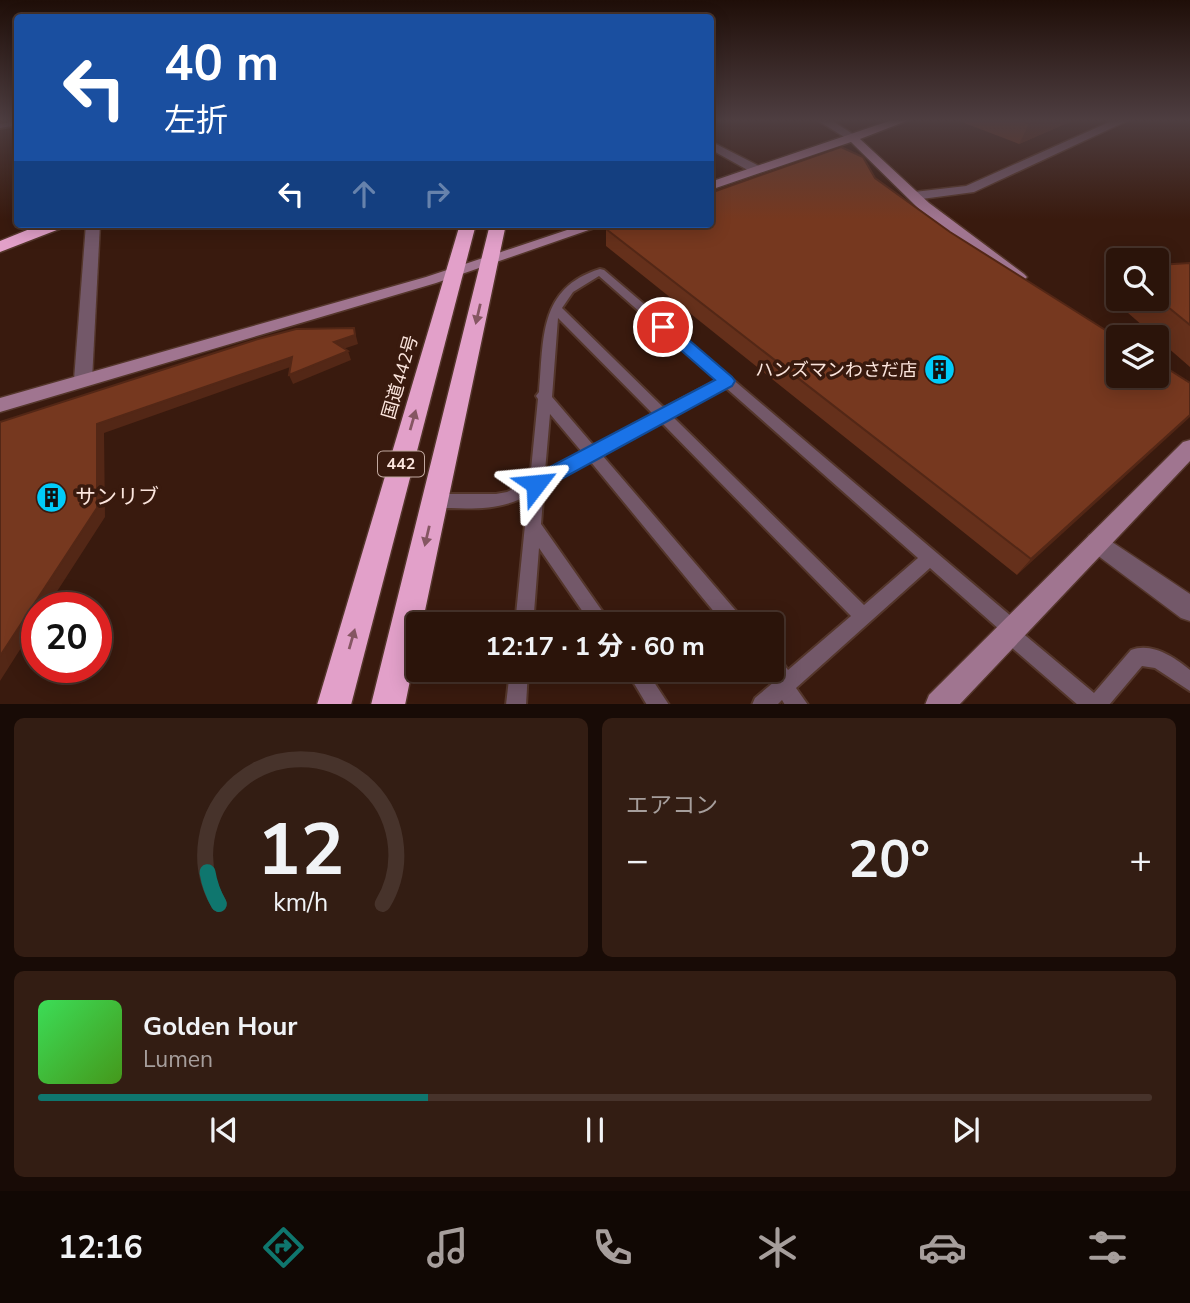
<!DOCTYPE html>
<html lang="ja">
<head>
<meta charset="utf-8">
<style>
	:root { --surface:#2b140a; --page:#331d13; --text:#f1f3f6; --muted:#a69e9c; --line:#47332b; --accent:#0f766e }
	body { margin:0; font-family:"Nunito Sans","Noto Sans JP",sans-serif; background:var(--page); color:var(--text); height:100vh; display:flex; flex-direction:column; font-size:26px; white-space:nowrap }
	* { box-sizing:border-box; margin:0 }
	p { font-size:23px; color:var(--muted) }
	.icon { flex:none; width:38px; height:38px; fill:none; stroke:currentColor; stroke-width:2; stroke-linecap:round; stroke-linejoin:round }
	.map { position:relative; height:704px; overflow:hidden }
	.drawer { display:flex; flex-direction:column; gap:14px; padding:14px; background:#180b06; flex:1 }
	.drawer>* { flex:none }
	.hud { position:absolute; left:14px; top:14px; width:700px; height:214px; border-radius:7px; box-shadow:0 4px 18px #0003,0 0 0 2px var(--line); background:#1a4fa0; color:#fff; overflow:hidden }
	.fabs { position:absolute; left:1106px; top:248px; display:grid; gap:14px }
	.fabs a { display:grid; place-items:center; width:63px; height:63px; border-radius:7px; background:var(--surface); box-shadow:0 4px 18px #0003,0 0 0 2px var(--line); font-size:35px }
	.speed { position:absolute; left:21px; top:592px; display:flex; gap:14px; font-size:35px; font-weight:700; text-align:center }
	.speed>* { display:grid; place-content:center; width:91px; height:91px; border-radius:50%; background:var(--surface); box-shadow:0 4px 18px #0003,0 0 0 2px var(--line); line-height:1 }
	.speed .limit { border:10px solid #d22; background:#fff; color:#111 }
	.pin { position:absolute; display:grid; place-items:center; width:60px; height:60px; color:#fff; margin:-30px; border:4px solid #fff; border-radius:50%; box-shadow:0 2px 7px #0007 }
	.me { position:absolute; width:77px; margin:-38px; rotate:61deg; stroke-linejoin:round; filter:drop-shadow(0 0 5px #0008) }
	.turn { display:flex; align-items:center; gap:24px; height:147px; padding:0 35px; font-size:32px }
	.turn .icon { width:91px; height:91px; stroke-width:2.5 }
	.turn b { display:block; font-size:49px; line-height:60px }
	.lanes { display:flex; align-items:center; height:66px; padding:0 35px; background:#0003; justify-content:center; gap:35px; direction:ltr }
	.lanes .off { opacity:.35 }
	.big { font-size:52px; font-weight:700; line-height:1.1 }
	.drawer .tile { flex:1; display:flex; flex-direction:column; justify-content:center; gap:10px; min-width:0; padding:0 24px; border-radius:10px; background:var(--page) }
	.drawer .dial { align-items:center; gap:0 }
	.dial svg { height:182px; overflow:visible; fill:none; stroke:var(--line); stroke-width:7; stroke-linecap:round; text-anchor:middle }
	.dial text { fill:var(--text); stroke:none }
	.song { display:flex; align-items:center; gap:21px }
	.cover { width:84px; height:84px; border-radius:10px; background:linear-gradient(135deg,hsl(130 70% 55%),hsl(100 70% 35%)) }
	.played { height:7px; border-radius:4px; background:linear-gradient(90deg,var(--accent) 35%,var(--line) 35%) }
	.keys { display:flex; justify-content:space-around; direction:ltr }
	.heat { display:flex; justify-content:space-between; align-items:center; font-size:38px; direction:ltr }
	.drawer .tiles { flex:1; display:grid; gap:14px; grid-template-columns:1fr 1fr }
	.tile:last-child { grid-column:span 2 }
	.trip { position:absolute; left:406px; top:612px; width:378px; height:70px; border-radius:7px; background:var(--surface); box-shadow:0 4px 18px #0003,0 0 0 2px var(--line); font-weight:700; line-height:70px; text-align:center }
	.tabs { display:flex; height:112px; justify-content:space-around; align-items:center; background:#110804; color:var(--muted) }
	.tabs .icon { width:49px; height:49px }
	.tabs .selected { color:var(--accent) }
	.tabs b { font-size:32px; color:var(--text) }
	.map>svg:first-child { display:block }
</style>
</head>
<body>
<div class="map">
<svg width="1190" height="705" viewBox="0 0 1190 705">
	<rect width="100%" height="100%" fill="#391a0e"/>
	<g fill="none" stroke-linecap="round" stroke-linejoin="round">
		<defs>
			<g id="lane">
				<polygon points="18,121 18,125 0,128 0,124"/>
				<path d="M600,269L604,270L1018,622L1021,628L1020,631L1094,693L1131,650C1152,642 1174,657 1190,670V691L1155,668L1142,666L1109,705H1078L1002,639L999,633L1000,630L930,568L796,688L808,705H785L782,700L777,705H752L755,698L774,682L765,670H772V656L779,658L788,670L851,616L661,422L602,455L743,619L746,625H725L590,461L544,486L541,524L612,625H592L539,548L533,625H515L528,495C498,512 469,508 435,508L430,506L427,501L430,496L435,494H496L507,492L530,480L538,399L536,396L539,392C544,339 538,288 600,269ZM599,276L717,380L664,408L562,308L573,292ZM558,318L653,414L594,446L552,397ZM725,387L918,558L864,605L672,416ZM550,414L582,452L545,471Z"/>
				<polygon points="510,670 528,670 526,705 506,705"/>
				<polygon points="626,670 646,670 669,705 647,705"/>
			</g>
			<g id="street">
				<polygon points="817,120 831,120 859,138 849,140"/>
				<polygon points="1114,120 1129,120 974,192 914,200 908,196 914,192 966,186"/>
				<polygon points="710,141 761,167 763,170 753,173 710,149"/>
				<polygon points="86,224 100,224 92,380 89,385 77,385 74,380"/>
				<polygon points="1097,532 1190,594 1190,621 1181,618 1089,549 1085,542 1089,535"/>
			</g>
			<g id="secondary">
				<polygon points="892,120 909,120 860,139 929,203 1024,274 1027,277 1024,280 1014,280 919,209 851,142 710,190 710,182"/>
				<polygon points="585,224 606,224 436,283 0,412 0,398 426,277"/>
				<polygon points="1190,440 1190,461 959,705 925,705 929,695 1183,442"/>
			</g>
			<g id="highway">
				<polygon points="42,224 64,224 62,228 0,252 0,241"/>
				<polygon points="460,224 476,224 351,705 317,705"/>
				<polygon points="490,224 506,224 422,625 418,625 418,641 405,705 371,705"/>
			</g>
		</defs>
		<use href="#lane" stroke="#54362b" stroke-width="4"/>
		<use href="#street" stroke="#54362b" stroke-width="3"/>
		<use href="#secondary" stroke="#54362b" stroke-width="3"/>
		<use href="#highway" stroke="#54362b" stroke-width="3"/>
		<use href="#lane" fill="#735869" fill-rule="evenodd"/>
		<use href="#street" fill="#735869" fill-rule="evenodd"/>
		<use href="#secondary" fill="#a07590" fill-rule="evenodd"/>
		<use href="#highway" fill="#e2a0c9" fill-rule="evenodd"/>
	</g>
	<g fill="#65301b">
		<polygon points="962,120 1074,120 1019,144 962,122"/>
		<polygon points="875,178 950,232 1190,383 1017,575 606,246 606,229"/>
		<polygon points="1190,263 1190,367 1104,292 1118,271 1118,299 1157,299 1157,265"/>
	</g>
	<g fill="#532716">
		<polygon points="1036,120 1074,120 1019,144 1029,124"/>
		<polygon points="354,328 358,344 337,351 334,342"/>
		<polygon points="348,351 351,360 293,384 289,375"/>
		<polygon points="292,357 296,365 104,433 105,517 47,607 37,607 37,623 0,681 0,656 97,424"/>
		<polygon points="1190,415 1190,417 1017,575 1031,559"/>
	</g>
	<g fill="#76381f" stroke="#532716" stroke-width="2">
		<polygon points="1020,120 1036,120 1029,124"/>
		<polygon points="841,147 863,157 875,178 950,232 1118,338 1118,376 1157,376 1157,362 1190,383 1190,415 1031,559 606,229 622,224 710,224 710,193"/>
		<polygon points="1190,263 1190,325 1157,298 1157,265"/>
		<polygon points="354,328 355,335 334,342 348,351 289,375 292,357 97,424 97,508 0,656 0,422 258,339 296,329"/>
	</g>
	<defs><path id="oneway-solid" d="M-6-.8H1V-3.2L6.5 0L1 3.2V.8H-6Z" transform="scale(1.75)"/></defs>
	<g fill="#855662">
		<use href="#oneway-solid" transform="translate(478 314) rotate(103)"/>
		<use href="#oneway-solid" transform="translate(413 420) rotate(-74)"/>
		<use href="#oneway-solid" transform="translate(427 536) rotate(103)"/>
		<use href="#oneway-solid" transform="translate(352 639) rotate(-74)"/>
	</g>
	<linearGradient id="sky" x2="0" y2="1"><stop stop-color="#1f0e08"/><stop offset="0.55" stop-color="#4e3e41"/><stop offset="1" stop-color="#4e3e41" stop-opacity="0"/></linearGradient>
	<rect width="1190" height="219" fill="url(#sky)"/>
	<polygon fill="#1a73e8" stroke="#114b97" stroke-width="2" points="663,322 669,323 732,377 735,381 732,386 543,489 536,492 529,489 526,484 529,478 715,380 658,330 656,327 658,323"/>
	<defs>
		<symbol id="building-disc" viewBox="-11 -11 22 22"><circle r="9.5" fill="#00cbf9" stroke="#391a0e"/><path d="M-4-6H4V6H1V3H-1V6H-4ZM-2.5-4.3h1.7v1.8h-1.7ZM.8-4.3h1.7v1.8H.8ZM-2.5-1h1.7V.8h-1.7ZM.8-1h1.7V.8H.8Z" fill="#111"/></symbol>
	</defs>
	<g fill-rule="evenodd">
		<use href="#building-disc" x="922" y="352" width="35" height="35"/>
		<use href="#building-disc" x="34" y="480" width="35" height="35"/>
	</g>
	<g text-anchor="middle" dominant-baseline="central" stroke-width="7" stroke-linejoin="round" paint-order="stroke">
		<rect fill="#391a0e" stroke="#c1a89f" stroke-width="2" x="378" y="451.5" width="46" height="25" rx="5"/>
		<g font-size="16" font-weight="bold" fill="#fbe5dd">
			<text x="401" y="464">442</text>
		</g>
		<g font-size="18" fill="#fbe5dd" stroke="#391a0e" text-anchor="end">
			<text x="917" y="370">ハンズマンわさだ店</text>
		</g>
		<g font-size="18" fill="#fbe5dd" stroke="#391a0e">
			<text transform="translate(400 377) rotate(-74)">国道442号</text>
		</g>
		<g font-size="21" fill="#fbe5dd" stroke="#391a0e" text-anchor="start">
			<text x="75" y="497">サンリブ</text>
		</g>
	</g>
</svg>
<div class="fabs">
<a><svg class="icon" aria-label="search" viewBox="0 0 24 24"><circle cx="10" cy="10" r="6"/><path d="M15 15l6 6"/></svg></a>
<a><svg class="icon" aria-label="layers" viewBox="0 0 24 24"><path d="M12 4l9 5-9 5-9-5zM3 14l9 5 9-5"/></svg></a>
</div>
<div class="speed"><div class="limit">20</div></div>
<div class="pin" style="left:663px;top:327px;background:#d93025"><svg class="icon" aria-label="arrive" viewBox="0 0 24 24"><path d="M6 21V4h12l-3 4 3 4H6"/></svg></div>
<svg class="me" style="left:536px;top:484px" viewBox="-20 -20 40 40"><path d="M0-17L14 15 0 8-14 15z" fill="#1a73e8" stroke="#fff" stroke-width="4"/></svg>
<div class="trip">12:17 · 1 分 · 60 m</div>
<div class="hud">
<div class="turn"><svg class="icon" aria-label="left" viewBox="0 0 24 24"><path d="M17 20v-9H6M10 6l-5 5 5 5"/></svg><div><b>40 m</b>左折</div></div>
<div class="lanes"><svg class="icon" aria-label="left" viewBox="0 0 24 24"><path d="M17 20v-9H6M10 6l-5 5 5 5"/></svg><svg class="icon off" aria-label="ahead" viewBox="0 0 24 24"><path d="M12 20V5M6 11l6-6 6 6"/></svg><svg class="icon off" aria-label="right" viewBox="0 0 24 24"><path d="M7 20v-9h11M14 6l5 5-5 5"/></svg></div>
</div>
</div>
<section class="drawer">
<div class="tiles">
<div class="tile dial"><svg viewBox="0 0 100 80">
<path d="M14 69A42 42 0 1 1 86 69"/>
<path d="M14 69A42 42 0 0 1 9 55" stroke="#0f766e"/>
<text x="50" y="56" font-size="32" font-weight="700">12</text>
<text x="50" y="72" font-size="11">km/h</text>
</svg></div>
<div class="tile"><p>エアコン</p>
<div class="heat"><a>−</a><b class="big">20°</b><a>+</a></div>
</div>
<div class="tile">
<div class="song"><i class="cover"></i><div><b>Golden Hour</b><p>Lumen</p></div></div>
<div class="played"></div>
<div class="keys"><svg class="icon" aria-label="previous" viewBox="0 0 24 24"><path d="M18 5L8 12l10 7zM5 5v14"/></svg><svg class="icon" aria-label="pause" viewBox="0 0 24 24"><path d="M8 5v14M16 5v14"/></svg><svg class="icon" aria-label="next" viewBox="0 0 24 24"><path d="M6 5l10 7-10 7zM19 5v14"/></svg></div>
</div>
</div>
</section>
<nav class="tabs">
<b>12:16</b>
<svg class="icon selected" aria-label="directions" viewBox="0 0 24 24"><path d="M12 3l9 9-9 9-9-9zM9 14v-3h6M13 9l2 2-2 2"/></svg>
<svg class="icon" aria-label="music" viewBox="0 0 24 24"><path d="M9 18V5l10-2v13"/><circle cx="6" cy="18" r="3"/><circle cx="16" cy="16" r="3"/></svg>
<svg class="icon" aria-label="phone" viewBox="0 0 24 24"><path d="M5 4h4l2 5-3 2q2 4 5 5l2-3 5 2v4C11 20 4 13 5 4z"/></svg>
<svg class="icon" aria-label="climate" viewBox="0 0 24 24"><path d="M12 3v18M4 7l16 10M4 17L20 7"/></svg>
<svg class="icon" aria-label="car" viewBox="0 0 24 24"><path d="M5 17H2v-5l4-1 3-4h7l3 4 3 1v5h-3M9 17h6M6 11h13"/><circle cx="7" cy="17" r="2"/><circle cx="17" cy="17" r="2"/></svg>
<svg class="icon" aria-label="filters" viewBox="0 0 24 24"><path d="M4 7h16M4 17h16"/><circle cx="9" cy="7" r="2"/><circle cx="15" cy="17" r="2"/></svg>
</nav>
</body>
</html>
